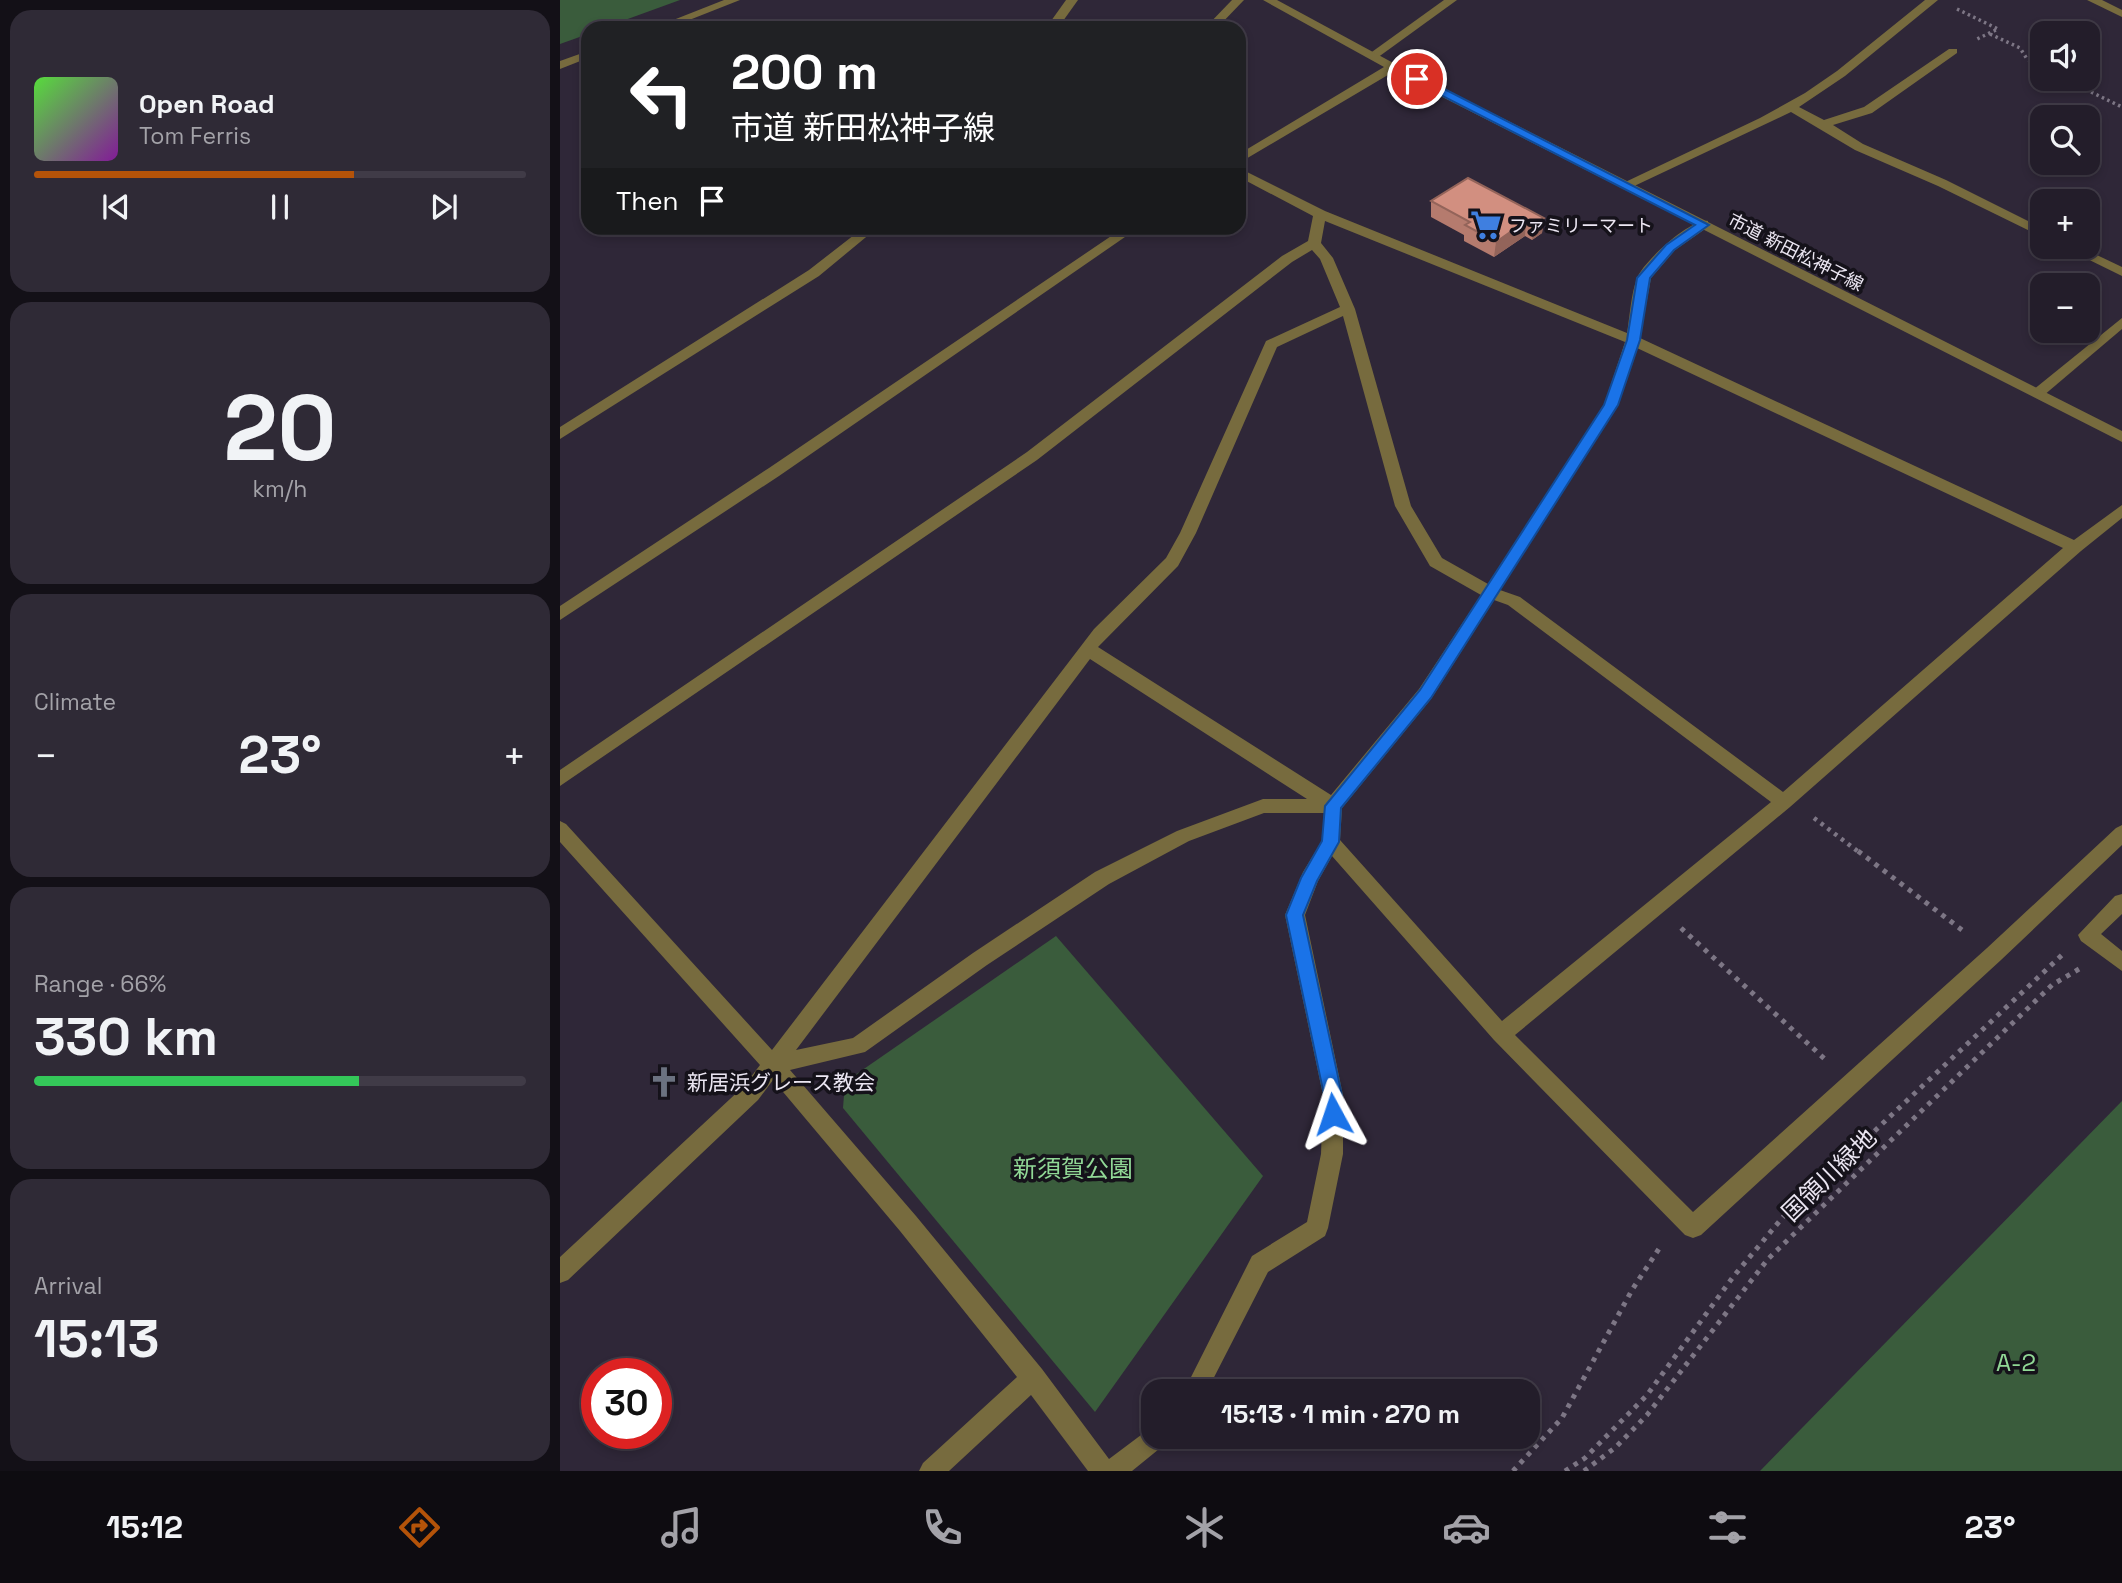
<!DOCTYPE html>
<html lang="en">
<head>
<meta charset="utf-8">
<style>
	:root { --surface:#231d2a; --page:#2f2a36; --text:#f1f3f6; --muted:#a3a2a8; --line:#403b47; --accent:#b45309 }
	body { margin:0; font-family:"Space Grotesk","Noto Sans JP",sans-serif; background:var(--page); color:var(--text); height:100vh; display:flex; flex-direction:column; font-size:26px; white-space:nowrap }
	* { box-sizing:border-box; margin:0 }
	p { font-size:23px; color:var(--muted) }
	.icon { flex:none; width:38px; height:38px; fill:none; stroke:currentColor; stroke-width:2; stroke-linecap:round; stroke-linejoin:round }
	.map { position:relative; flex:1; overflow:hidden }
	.panel { display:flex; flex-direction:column; gap:10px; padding:10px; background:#131017; width:560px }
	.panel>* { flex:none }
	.guide { position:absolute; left:21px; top:21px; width:665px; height:214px; border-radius:21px; box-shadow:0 4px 10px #0003,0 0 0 2px var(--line); background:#202124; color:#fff; overflow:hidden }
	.buttons { position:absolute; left:1470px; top:21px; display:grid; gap:14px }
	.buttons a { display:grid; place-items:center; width:70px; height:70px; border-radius:14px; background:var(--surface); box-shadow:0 4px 10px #0003,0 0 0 2px var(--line); font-size:35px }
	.speed { position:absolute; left:21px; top:1358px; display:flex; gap:14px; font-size:35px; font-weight:700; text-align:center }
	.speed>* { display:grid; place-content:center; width:91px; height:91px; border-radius:50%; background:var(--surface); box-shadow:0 4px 10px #0003,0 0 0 2px var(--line); line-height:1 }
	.speed .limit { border:10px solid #d22; background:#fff; color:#111 }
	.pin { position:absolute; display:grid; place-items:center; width:60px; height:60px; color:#fff; margin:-30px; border:4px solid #fff; border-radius:50%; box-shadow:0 2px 7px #0007 }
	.me { position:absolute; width:77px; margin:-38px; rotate:355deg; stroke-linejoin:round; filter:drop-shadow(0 0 5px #0008) }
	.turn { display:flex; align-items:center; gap:24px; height:147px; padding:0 35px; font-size:32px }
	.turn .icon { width:91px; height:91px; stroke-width:2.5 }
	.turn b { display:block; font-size:49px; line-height:60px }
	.then { display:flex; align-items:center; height:66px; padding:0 35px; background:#0003; gap:14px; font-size:26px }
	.big { font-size:52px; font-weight:600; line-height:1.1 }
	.panel .widget { flex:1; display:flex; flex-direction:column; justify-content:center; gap:10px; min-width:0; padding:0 24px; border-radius:21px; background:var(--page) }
	.panel .dial { align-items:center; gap:0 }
	.dial b { font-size:91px; line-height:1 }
	.song { display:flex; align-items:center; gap:21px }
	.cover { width:84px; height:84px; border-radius:10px; background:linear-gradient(135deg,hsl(110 70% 55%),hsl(290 70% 35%)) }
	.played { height:7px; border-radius:4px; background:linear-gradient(90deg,var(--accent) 65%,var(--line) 65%) }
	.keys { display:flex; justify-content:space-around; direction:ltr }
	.heat { display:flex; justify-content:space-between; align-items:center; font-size:38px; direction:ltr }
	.charge { height:10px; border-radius:5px; background:linear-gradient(90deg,#34c759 66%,var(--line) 0) }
	.trip { position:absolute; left:581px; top:1379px; width:399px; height:70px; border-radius:21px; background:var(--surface); box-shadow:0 4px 10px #0003,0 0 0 2px var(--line); font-weight:600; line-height:70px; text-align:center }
	.tabs { display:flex; height:112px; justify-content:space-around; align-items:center; background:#0e0c11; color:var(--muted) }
	.tabs .icon { width:49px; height:49px }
	.tabs .active { color:var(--accent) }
	.tabs b { font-size:32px; color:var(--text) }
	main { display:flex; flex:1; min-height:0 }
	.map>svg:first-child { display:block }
</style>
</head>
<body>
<main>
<section class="panel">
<div class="widget">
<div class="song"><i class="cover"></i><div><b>Open Road</b><p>Tom Ferris</p></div></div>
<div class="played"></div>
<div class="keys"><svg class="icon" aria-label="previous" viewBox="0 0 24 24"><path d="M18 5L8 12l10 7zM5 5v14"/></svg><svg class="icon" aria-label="pause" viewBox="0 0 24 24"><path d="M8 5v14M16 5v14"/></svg><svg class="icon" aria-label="next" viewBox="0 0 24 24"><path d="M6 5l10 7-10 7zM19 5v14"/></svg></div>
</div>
<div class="widget dial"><b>20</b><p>km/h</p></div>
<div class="widget"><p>Climate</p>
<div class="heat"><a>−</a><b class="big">23°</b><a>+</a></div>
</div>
<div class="widget"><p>Range · 66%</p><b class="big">330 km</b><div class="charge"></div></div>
<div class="widget"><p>Arrival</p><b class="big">15:13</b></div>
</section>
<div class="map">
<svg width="1562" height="1471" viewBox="0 0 1562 1471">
	<rect width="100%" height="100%" fill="#2f2738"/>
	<g fill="#3a5c3c">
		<polygon points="0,0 120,0 43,28 28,28 28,34 0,44"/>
		<polygon points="496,936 703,1176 535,1412 283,1108 285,1082"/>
		<polygon points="1562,1101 1562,1471 1200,1471"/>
	</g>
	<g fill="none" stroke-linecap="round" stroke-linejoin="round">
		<g stroke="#7d7685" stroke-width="3.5" stroke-dasharray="2.5 3.5" stroke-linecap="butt">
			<polyline points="1397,9 1438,29 1415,40"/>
			<polyline points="1430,34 1460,48 1467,59 1482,68"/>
			<polyline points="1504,79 1562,107"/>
		</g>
		<polyline stroke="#7d7685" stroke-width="4.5" stroke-dasharray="3.5 5" stroke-linecap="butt" points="1254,818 1300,853"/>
		<g stroke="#7d7685" stroke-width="5" stroke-dasharray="4.5 6" stroke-linecap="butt">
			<polyline points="1298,851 1406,933"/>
			<polyline points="1121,928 1267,1061"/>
			<polyline points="953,1471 1002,1418 1072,1290 1102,1244"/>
			<polyline points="1005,1471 1025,1458 1087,1395 1173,1277 1223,1217 1503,954"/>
			<polyline points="1024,1471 1056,1447 1087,1415 1208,1259 1492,985 1519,969"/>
		</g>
		<polygon fill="#776b3e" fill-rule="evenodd" points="1562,894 1562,914 1541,934 1562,951 1562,971 1521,941 1518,935 1555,896"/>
		<g fill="#776b3e" fill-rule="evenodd">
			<polygon points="506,0 518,0 498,28 486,28"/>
			<polygon points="672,0 684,0 657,28 645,28"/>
			<polygon points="884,0 897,0 817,58 809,58 809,54"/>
			<polygon points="1365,0 1378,0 1285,76 1239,107 1264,120 1304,107 1389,49 1397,49 1397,53 1312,113 1273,125 1303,144 1386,180 1482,228 1482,237 1378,186 1295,150 1231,112 1070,188 1060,188 1059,185 1200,118 1245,93 1277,71"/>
			<polygon points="1527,0 1542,0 1562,10 1562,17"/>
			<path d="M679,168L765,211L1067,333C1070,315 1071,294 1077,278C1083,262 1131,218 1148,221V227L1115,250L1091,278L1080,338L1514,540L1562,505V518L1521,551L1230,807L955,1035L1133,1212L1427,948L1556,828L1562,825V845L1441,960L1141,1235L1133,1238L1125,1235L934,1040L772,856L758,881L745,915L783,1095V1154L768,1228L765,1236L708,1272L647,1391H624L692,1256L747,1222L761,1154L763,1095L725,915L743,872L762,841L764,813H704L629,841L549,884L427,965L305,1052L230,1070L356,1216L482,1369L549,1459L593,1426V1437H608L604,1445L572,1471H528L471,1395L389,1471H359L363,1463L457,1377L340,1231L213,1080L198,1100L8,1280L0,1283V1257L184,1086L200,1065L0,842V821L6,824L212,1050L534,629L606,558L620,533L706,341L780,307L760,259L752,250L732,262L477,460L0,786V770L467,452L722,256L748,241L753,216L679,177ZM765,221L1065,342L1044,405L928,584L882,558L851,506L795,309L773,258L761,243ZM783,316L835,506L870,566L921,595L859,689L771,795L538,647L618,566L636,533L717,347ZM1077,348L1503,548L1223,792L960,597L940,590L1058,405ZM934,600L948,605L1211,802L942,1021L780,840L782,808L871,699ZM530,659L747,799H703L617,831L535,872L413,953L293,1038L236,1050Z"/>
			<polygon points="303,228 317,228 259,276 0,439 0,427 249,270"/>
			<polygon points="1503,247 1520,247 1562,267 1562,276"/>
			<polygon points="1562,318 1562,329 1483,396 1473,396 1471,393 1473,390"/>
		</g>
		<g fill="#776b3e" fill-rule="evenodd">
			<polygon points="164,0 180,0 109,28 93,28"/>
			<polygon points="703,0 717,0 837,65 1562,431 1562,442 833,72 679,163 679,154 824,67"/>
			<polygon points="28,51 28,58 0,69 0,61"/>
			<polygon points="563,228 578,228 219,476 0,620 0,606 209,468"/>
		</g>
	</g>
	<polygon fill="#b57b6e" points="871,201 984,218 982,233 972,240 965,236 934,257 904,241 904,235 871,217"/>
	<g fill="#93645a">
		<polygon points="984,218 982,233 972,240 974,225"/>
		<polygon points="966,221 965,236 934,257 936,242"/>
	</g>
	<polygon fill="#d28f80" stroke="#93645a" stroke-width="2" points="908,178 984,218 974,225 966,221 936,242 905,225 910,222 871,201"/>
	<polygon fill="#1a73e8" stroke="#114b97" stroke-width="2" points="857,75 1149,225 1114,250 1090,278 1080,340 1058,405 871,698 781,808 779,842 757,881 743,915 782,1095 779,1121 773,1123 766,1121 763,1114 764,1095 726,915 741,878 762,841 765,806 860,690 1044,405 1067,340 1077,278 1106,245 1135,225 853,81 853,76"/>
	<defs>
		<symbol id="supermarket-bare" viewBox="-9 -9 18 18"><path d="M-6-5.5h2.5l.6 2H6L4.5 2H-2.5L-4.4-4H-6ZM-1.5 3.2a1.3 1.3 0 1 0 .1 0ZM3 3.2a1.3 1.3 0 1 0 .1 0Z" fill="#3f7fe0" stroke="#15121a" stroke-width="2.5" paint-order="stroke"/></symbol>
		<symbol id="church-bare" viewBox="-9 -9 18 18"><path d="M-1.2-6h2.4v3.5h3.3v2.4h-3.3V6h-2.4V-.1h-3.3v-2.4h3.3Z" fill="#6b7280" stroke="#15121a" stroke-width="2.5" paint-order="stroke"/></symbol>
	</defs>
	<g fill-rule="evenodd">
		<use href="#supermarket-bare" x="904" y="203" width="44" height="44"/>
		<use href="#church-bare" x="82" y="1060" width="44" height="44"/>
	</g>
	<g text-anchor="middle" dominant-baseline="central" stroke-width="7" stroke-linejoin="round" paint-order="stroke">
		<g font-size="18" fill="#ebe6f2" stroke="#15121a" text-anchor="start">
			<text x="949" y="225">ファミリーマート</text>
		</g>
		<g font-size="18" fill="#ebe6f2" stroke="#15121a">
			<text transform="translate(1236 252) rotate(27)">市道 新田松神子線</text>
		</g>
		<g font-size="21" fill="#ebe6f2" stroke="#15121a" text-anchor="start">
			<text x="127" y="1082">新居浜グレース教会</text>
		</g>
		<g font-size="24" fill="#91d896" stroke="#15121a">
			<text x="513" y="1168">新須賀公園</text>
			<text x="1456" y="1362">A-2</text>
		</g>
		<g font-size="24" fill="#ebe6f2" stroke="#15121a">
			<text transform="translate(1269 1175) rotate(-44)">国領川緑地</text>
		</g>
	</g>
</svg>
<div class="buttons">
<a><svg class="icon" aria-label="sound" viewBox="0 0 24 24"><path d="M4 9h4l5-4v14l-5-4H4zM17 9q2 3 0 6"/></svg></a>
<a><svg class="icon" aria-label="search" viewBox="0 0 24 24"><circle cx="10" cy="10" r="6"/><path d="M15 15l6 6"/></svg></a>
<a>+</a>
<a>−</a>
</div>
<div class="speed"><div class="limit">30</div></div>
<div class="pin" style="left:857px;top:79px;background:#d93025"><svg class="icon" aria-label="arrive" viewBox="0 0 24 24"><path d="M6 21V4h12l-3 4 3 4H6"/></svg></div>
<svg class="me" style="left:773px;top:1114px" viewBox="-20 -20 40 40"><path d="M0-17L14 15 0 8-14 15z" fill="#1a73e8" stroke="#fff" stroke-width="4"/></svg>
<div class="trip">15:13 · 1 min · 270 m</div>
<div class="guide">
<div class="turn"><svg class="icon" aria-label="left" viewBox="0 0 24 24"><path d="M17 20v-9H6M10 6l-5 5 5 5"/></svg><div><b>200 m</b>市道 新田松神子線</div></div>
<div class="then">Then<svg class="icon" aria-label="arrive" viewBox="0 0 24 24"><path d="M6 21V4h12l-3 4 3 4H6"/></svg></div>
</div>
</div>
</main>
<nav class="tabs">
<b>15:12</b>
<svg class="icon active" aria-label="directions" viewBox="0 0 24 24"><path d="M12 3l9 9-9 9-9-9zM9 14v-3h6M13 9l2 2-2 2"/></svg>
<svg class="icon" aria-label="music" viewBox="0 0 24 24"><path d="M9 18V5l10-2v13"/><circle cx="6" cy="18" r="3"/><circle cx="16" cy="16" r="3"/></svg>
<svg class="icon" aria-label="phone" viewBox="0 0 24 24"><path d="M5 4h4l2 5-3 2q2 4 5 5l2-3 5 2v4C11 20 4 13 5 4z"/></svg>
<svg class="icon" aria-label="climate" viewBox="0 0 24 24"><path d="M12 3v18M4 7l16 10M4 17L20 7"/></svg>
<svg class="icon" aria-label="car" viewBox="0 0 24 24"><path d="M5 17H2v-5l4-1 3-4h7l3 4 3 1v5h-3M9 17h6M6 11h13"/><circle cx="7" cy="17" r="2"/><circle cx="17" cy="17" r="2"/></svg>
<svg class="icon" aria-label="filters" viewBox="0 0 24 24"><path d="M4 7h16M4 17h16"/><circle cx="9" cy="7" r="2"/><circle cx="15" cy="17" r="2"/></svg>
<b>23°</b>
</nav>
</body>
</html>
